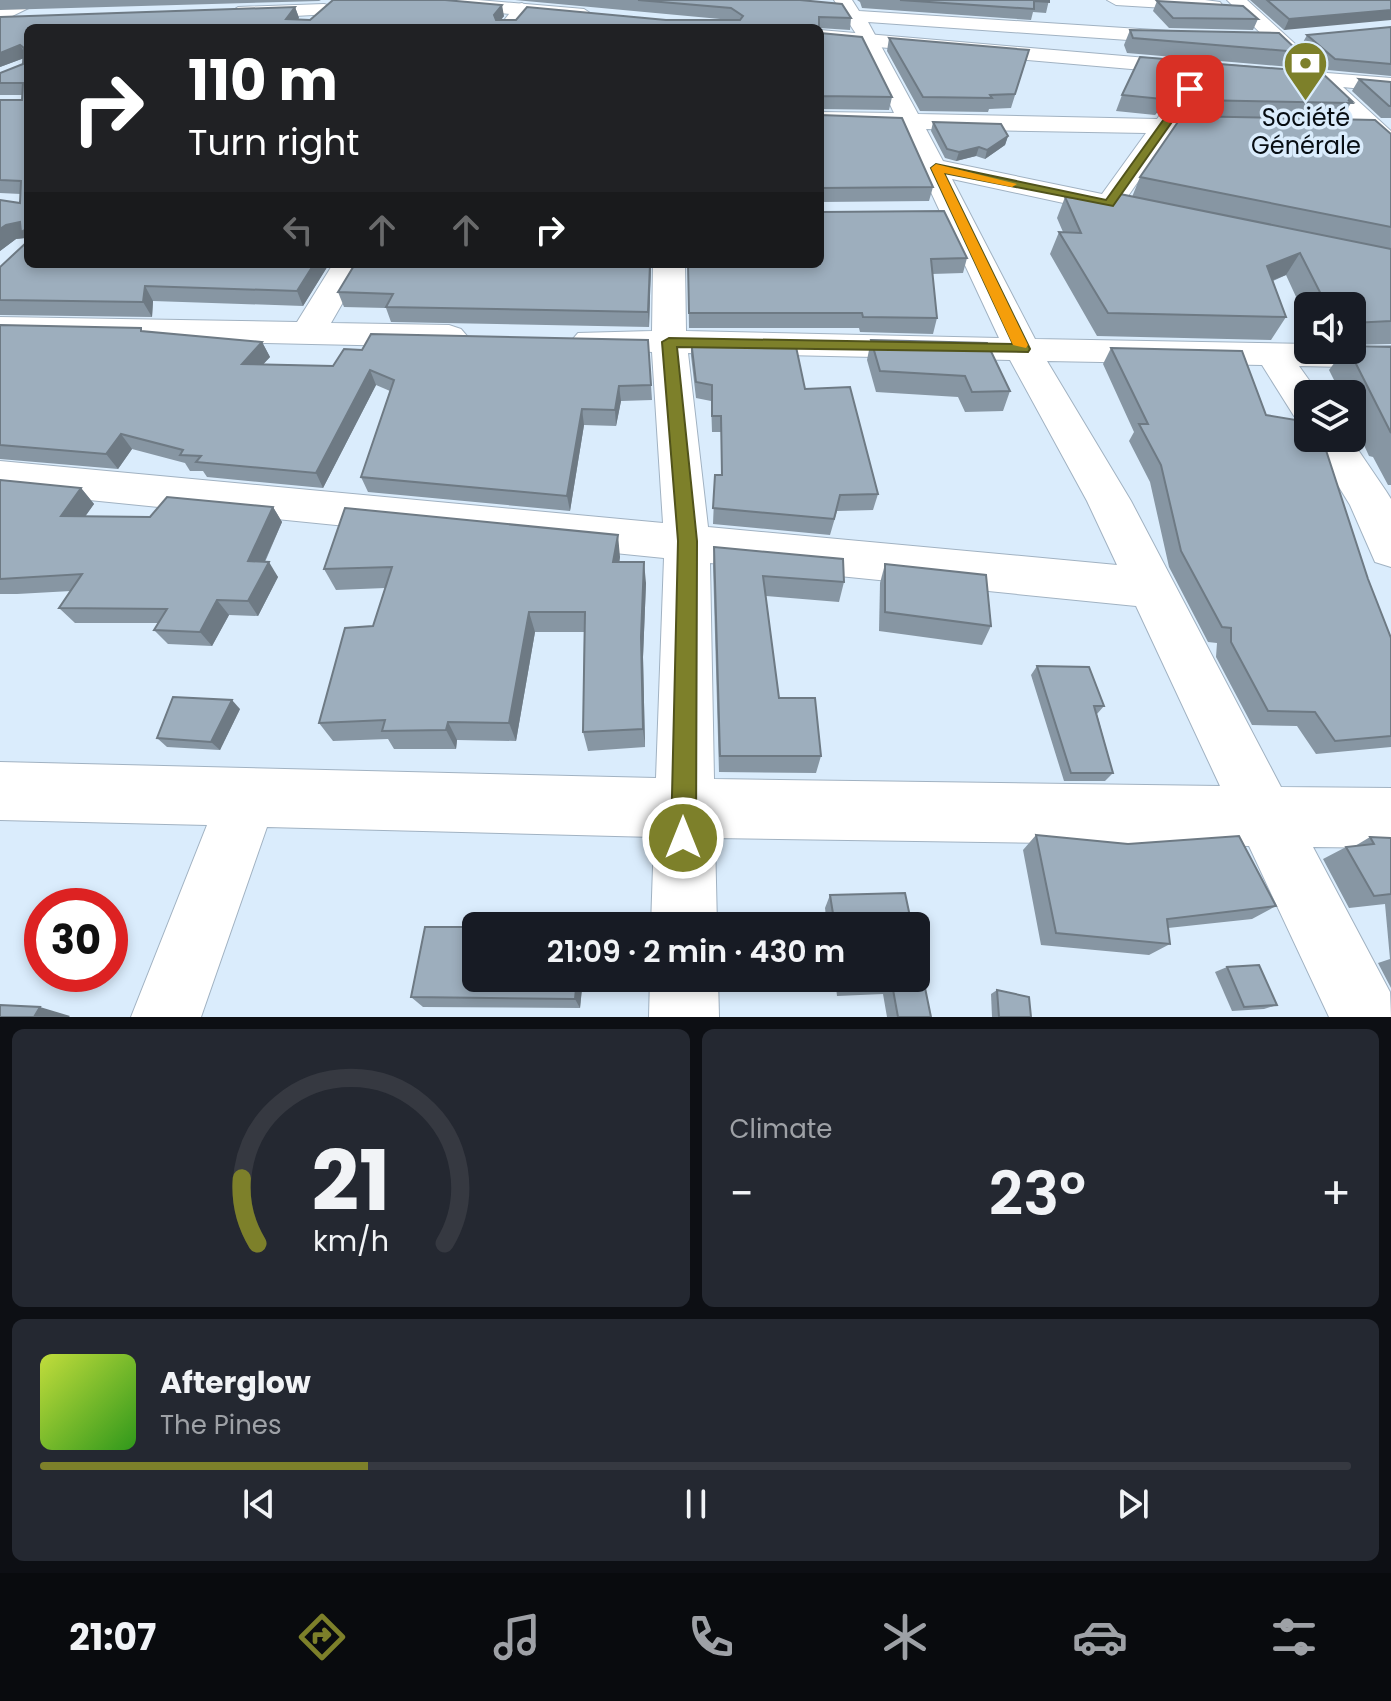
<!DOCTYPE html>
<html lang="en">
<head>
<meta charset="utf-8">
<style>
	:root { --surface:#171b24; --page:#242831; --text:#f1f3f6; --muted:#9ea1a6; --line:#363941; --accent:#7d802a }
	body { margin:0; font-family:Poppins,sans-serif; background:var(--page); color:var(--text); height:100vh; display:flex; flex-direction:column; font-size:30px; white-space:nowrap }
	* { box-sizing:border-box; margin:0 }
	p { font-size:26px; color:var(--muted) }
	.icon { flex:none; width:44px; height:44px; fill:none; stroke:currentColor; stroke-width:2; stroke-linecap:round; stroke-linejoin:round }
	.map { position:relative; height:1017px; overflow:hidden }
	.side { display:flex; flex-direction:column; gap:12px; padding:12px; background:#0d0f14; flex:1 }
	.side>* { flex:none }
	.hud { position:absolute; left:24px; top:24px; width:800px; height:244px; border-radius:12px; box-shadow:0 4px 12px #0003; background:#202124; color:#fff; overflow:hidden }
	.tools { position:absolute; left:1294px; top:292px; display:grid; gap:16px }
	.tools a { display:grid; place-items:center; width:72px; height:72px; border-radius:12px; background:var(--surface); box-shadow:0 4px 12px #0003; font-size:40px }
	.speed { position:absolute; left:24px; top:888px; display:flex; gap:16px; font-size:40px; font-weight:700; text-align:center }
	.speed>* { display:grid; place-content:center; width:104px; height:104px; border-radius:50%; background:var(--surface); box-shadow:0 4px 12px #0003; line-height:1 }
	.speed .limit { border:12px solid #d22; background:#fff; color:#111 }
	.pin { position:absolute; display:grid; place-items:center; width:68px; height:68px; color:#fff; margin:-34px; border-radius:16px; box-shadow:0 4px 12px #0006 }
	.me { position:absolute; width:88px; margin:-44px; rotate:0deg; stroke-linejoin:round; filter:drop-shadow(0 0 6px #0008) }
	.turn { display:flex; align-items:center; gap:28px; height:168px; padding:0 32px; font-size:36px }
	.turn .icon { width:104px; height:104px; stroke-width:2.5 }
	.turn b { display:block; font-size:56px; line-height:68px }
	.lanes { display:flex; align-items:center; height:76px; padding:0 32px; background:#0003; justify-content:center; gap:40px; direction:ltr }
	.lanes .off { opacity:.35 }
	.big { font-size:60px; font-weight:600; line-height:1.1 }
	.side .card { flex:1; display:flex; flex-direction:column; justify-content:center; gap:12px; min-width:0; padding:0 28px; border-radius:12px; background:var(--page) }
	.side .dial { align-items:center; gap:0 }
	.dial svg { height:208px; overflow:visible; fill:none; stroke:var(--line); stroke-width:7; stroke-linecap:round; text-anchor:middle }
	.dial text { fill:var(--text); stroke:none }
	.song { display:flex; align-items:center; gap:24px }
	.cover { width:96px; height:96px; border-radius:12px; background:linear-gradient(135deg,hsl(70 70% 55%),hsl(110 70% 35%)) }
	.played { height:8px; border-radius:4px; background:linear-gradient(90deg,var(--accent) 25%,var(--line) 25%) }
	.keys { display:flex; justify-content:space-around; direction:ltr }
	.heat { display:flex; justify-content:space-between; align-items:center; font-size:44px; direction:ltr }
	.side .tiles { flex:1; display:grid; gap:12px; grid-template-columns:1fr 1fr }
	.card:last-child { grid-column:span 2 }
	.trip { position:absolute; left:462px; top:912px; width:468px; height:80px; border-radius:12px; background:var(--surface); box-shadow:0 4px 12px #0003; font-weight:600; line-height:80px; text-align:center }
	.tabs { display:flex; height:128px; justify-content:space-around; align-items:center; background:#090b0e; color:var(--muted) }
	.tabs .icon { width:56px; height:56px }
	.tabs .active { color:var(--accent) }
	.tabs b { font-size:36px; color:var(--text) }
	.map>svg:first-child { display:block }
</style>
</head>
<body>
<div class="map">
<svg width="1391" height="1017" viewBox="0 0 1391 1017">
	<rect width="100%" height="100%" fill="#daecfc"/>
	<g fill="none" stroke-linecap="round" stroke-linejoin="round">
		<defs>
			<g id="street">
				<polygon points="21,0 45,0 0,22 0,9"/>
				<path d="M834,0H852L859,11L1186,32L1196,38L1186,44L868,22L918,114L1157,119L1196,64L1204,63L1215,69L1180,120L1232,121L1244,128L1232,135L1171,134L1126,199L1152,205L1156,211L1152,217L1142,220L952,179L1035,339L1308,344V350L1391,346V368L1299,366L1319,394H1308V420L1294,416L1262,365L1047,361L1131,501L1281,787L1391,788V848L1313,847L1390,992L1391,1017H1329L1249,846L715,838L717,926H651L654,837L267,827L201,1017H131L207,825L0,820V762L656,778L664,558L0,491V461L663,523L652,352L578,347L572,340L578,333L652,331L653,264H685L686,331L999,338L901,128L820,126V112L894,113L860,40ZM926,129L1146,133L1102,194L943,161ZM688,353L1010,360L1087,501L1117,565L708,527ZM710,563L1136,606L1220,786L714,779Z"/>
				<polygon points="1107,0 1205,0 1220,2 1223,6 1214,11 1116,5"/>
				<polygon points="522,3 531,9 518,28 498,28 516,5"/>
				<polygon points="324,4 331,6 331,14 238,19 229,13 238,7"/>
				<polygon points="333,264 365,264 331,323 449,325 461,329 467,336 461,343 449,347 0,337 0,317 297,322"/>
				<polygon points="1309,438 1350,438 1386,491 1391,499 1391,567 1375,562 1350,505"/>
				<polygon points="650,978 718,978 719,1017 649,1017"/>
			</g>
			<g id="secondary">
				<polygon points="408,0 478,0 584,9 593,15 584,21 417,5"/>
				<polygon points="1227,0 1247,0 1327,73 1391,78 1391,92 1343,87 1391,131 1391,153 1382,150 1314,85 820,42 820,30 1299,71"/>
			</g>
		</defs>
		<use href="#street" stroke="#a1b2c2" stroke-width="2"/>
		<use href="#secondary" stroke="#a1b2c2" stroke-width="2"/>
		<use href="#street" fill="#fff" fill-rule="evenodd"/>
		<use href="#secondary" fill="#fff" fill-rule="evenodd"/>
	</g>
	<g fill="#8796a3">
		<polygon points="0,0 321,0 319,1 0,10"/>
		<polygon points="515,0 801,0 851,18 850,30 819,28 28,264 329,264 303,306 153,301 152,317 0,315 0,267 28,241 25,238 16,239 0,251 0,200 20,203 21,194 0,193 0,100 22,100 22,95 0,95 0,73 23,64 24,58 0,67 0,17 295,7 299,18 298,19 310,20 504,16 501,20 731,20"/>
		<polygon points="857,0 1049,0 1046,13 1033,12 1031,20 862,8 860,2"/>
		<polygon points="1250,0 1391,0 1284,30"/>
		<polygon points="1157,1 1258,19 1253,30 1169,28 1153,11"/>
		<polygon points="1391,27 1391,76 1328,70 1301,46 1307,35"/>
		<polygon points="1130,30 1299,52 1291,67 1127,53 1124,45"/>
		<polygon points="820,33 892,97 889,110 820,109"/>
		<polygon points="889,38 1029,50 1011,108 989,109 988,112 920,111 887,51"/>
		<polygon points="1190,61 1183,77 1155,115 1116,111 1122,95"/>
		<polygon points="1359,79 1391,82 1391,118 1381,118 1352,91"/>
		<polygon points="1194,100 1352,101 1342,119 1391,134 1391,344 1352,345 1352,306 1308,306 1308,323 1286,275 1273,281 1286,317 1271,340 1097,336 1050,254 1059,232 1063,232 1057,218 1065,197 1109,201 1132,197 1140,177 1187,116"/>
		<polygon points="820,115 933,187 929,201 820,202"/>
		<polygon points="933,122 1008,136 1005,145 985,159 976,156 956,161 945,158 931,131"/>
		<polygon points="822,212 967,258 963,273 932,274 937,318 933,334 860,332 859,328 689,328 688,264"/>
		<polygon points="355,264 651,264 649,327 391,322 386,308 344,307 338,292"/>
		<polygon points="0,325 143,331 262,342 270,357 263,364 333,366 362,350 648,340 652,400 621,401 616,426 584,425 570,511 368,492 361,477 390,391 376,385 323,488 207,477 203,471 190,471 185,463 132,449 118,469 0,459"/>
		<polygon points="691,340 805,389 878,494 873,510 837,511 830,535 713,524 715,475 721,475 721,432 712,432 711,401 696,398 691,356"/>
		<polygon points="871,340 1010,391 1003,411 965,412 958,397 876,392 867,360"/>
		<polygon points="1391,347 1391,485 1388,485 1373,457 1369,456 1352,419 1352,394 1341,394 1329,370 1344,350"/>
		<polygon points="1111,348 1266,415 1368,579 1391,638 1391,747 1316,754 1297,726 1252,725 1216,657 1217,643 1208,642 1169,567 1150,482 1129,441 1134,432 1103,364"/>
		<polygon points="0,480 81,488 94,504 85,516 150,517 273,507 282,522 265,562 278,577 258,616 229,615 212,646 168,644 154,630 159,623 75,623 59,608 71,591 17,594 0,594"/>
		<polygon points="714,547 844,582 839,602 766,596 779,698 821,756 816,773 719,772 713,566"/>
		<polygon points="620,557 619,562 646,583 643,657 645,747 588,751 583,732 584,632 535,632 516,741 457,740 456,749 394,749 388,739 333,741 319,723 373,626 385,588 336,590 324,569"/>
		<polygon points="885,564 991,626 982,645 879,631 880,583"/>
		<polygon points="1037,666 1104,706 1097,714 1113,773 1105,781 1064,781 1031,675"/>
		<polygon points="240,709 220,750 167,747 157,738"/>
		<polygon points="1036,835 1276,906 1252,919 1168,928 1170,944 1149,955 1041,945 1023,850"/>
		<polygon points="1370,837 1391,838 1391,988 1378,963 1390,959 1385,904 1349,908 1323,859 1346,847 1355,846"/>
		<polygon points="830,895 912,926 827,926 825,908"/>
		<polygon points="1227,967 1277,1005 1264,1009 1232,1011 1215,972"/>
		<polygon points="583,978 580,1008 423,1007 411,997"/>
		<polygon points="835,978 916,978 931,1017 887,1017 883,994 837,996"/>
		<polygon points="997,990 1031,1017 992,1017 991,994"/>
	</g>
	<g fill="#6e7a84">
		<polygon points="502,5 504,16 496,26 494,15"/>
		<polygon points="295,7 299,18 291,28 286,19"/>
		<polygon points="1391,10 1391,20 1284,30 1289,19"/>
		<polygon points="20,45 27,57 0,67 0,53"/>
		<polygon points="1190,61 1183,77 1155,115 1162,99"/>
		<polygon points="1008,136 1005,145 985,159 987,150"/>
		<polygon points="979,147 976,156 956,161 959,152"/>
		<polygon points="20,222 28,228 28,242 25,238 16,239 0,251 0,229 6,225"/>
		<polygon points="1300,253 1286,275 1253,288 1267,266"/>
		<polygon points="314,264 329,264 303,306 297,291"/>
		<polygon points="650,264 651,264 649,327 648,312"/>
		<polygon points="145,286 153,301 152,317 143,302"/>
		<polygon points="262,342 270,357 250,379 242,364"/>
		<polygon points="370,370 376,385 323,488 316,473"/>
		<polygon points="619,386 621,401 616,426 615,410"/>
		<polygon points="582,409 584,425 570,511 567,496"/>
		<polygon points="121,434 132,449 118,469 106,454"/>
		<polygon points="81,488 94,504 75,531 61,516"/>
		<polygon points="273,507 282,522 258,576 248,561"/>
		<polygon points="618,535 620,557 616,583 613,562"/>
		<polygon points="269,562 278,577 258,616 248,601"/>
		<polygon points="644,562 646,583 643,657 645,747 643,729 641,637"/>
		<polygon points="217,600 229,615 212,646 200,632"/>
		<polygon points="529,612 535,632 516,741 509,723"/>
		<polygon points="232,700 240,709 220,750 211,742"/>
		<polygon points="448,722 457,740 456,749 446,730"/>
		<polygon points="577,978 583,978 580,1008 575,999"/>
		<polygon points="40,1007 70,1016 69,1017 34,1017"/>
	</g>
	<g fill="#9daebd" stroke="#6e7a84" stroke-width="2">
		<polygon points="333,0 445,0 502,5 494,15 496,20 516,20 527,7 666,20 740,20 743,16 731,8 638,0 800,0 842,4 851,18 819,17 819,28 28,28 28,228 21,232 20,222 6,225 0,229 0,200 20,203 21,181 0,180 0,100 22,100 23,83 0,83 0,73 23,64 24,48 20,45 0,53 0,17 295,7 286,19 310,20"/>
		<polygon points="900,0 1049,0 1049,2 1034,1 1034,9"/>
		<polygon points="1267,0 1391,0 1391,10 1289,19"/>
		<polygon points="1157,1 1243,6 1258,19 1173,18"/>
		<polygon points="1391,27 1391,64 1335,59 1307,35"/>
		<polygon points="1130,30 1279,33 1299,52 1133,38"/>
		<polygon points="820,33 862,37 892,97 821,96 820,109"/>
		<polygon points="889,38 1029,50 1015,94 990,95 992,98 923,97"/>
		<polygon points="1140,57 1190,61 1162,99 1122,95"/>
		<polygon points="1219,64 1321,72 1352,101 1348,100 1352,103 1194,100"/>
		<polygon points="1359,79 1391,82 1391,106 1389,106"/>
		<polygon points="820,115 902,118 933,187 822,188 820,200"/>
		<polygon points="1182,116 1375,120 1391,134 1391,227 1140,177"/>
		<polygon points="933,122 1001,124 1008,136 987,150 979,147 959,152 947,149"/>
		<polygon points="1115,193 1391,249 1391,321 1352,323 1352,306 1327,306 1300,253 1267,266 1286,317 1108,313 1059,232 1081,233 1065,197 1109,201"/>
		<polygon points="820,210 822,212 944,211 967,258 931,259 937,318 863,317 862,313 689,313 688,264 820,264"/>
		<polygon points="28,241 28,264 314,264 297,291 145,286 143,302 0,300 0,267"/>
		<polygon points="355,264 650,264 648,312 386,307 393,294 338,292"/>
		<polygon points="0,325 141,328 141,331 262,342 242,364 333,366 344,349 362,350 371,334 648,340 651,385 619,386 615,410 582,409 567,496 361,477 394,380 370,370 316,473 196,462 201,456 180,455 183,450 121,434 106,454 0,445"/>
		<polygon points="691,340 795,342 805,389 850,387 878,494 840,495 834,519 713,508 715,475 722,475 721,416 712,416 712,385 696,382"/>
		<polygon points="871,340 987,343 1010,391 972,392 965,376 880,371"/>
		<polygon points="1352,346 1391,347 1391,433 1349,350 1352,350"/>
		<polygon points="1111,348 1242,351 1266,415 1308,422 1308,438 1322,438 1368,579 1391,638 1391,736 1335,741 1315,712 1268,711 1231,642 1231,628 1222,627 1181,551 1161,465 1139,424 1148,424"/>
		<polygon points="0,480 81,488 61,516 150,517 167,497 273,507 248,561 269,562 248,601 217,600 200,632 154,630 167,609 59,608 82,574 0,579"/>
		<polygon points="345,508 618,535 613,562 644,562 641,637 643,729 583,732 585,612 529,612 509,723 448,722 446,730 382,731 385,720 319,723 345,628 373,626 392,567 324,569"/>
		<polygon points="714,547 843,559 844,582 763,576 779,698 815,698 821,756 720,756"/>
		<polygon points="885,564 986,575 991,626 885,612"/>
		<polygon points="1037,666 1089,667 1104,706 1094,706 1113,773 1071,773"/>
		<polygon points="173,697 232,700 211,742 157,738"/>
		<polygon points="1036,835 1128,844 1239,836 1276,906 1167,919 1170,944 1056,933"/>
		<polygon points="1370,837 1391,838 1391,894 1374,896 1346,847 1374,844"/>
		<polygon points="905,893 912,926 835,926 830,895"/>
		<polygon points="425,927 476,927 476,978 577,978 575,999 411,997"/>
		<polygon points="916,944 931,1017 898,1017 892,984 844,986 843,978 916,978"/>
		<polygon points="1259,965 1277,1005 1244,1007 1227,967"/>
		<polygon points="997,990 1029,997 1031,1017 999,1017"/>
		<polygon points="0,1005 40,1007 34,1017 0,1017"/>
	</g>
	<polygon fill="#7d802a" stroke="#51531b" stroke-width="2" points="1187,87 1195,89 1113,206 944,173 1030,349 1028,352 677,347 697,541 696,838 692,847 683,850 674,847 671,838 678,541 662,342 669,338 1013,344 931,168 936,164 1106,200"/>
	<polygon fill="#f59e0b" points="936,164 1017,184 1012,187 944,173 1028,345 1026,348 1013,345 931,168"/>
	<defs>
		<symbol id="bank-pin" viewBox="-11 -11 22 30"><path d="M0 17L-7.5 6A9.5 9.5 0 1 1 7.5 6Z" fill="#7d802a" stroke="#daecfc"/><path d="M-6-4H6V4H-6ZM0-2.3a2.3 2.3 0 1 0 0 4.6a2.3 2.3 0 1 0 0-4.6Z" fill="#fff"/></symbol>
	</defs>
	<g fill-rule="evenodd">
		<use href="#bank-pin" x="1280" y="38" width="51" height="69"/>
	</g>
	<g text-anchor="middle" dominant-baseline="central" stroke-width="7" stroke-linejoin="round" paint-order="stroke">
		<g font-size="24" fill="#070d12" stroke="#daecfc">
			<text x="1306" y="117">Société<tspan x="1306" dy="28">Générale</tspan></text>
		</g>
	</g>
</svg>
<div class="tools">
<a><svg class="icon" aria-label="sound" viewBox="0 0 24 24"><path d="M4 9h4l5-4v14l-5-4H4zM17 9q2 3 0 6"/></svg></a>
<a><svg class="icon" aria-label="layers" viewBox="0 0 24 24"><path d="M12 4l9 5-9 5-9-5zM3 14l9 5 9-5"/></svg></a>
</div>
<div class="speed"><div class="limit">30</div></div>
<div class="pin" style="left:1190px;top:89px;background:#d93025"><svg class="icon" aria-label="arrive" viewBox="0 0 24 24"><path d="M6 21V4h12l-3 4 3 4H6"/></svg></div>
<svg class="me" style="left:683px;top:838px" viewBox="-20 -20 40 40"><circle r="17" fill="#7d802a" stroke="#fff" stroke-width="3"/><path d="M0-11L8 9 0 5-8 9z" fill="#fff"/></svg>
<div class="trip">21:09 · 2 min · 430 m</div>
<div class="hud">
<div class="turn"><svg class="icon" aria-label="right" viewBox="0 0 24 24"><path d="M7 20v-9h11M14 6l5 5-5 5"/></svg><div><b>110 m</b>Turn right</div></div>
<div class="lanes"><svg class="icon off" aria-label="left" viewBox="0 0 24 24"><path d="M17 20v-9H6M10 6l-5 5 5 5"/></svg><svg class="icon off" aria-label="ahead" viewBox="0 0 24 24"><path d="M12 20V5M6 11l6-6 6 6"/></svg><svg class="icon off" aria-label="ahead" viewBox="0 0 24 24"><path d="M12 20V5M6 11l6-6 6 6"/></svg><svg class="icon" aria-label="right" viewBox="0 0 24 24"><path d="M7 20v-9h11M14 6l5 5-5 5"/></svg></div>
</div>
</div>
<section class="side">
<div class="tiles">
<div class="card dial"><svg viewBox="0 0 100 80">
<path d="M14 69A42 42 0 1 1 86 69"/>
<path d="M14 69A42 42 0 0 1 8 44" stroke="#7d802a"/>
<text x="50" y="56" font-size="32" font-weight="700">21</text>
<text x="50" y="72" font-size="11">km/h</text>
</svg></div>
<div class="card"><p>Climate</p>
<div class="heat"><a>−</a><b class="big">23°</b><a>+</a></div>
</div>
<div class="card">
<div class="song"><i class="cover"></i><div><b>Afterglow</b><p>The Pines</p></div></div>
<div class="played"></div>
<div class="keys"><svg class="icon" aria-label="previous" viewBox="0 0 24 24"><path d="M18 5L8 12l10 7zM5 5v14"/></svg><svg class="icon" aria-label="pause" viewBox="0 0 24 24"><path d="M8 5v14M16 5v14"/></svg><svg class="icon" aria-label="next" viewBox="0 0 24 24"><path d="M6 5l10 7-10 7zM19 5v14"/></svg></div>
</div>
</div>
</section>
<nav class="tabs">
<b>21:07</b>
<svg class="icon active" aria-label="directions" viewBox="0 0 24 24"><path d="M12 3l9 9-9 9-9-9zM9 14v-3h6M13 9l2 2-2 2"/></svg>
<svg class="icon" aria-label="music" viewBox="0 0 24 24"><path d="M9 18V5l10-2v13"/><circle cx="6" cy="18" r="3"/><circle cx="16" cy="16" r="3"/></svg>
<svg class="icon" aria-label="phone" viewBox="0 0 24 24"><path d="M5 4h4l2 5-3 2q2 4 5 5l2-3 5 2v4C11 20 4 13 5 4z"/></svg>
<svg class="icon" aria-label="climate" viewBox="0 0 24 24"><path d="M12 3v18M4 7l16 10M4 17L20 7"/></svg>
<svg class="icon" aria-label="car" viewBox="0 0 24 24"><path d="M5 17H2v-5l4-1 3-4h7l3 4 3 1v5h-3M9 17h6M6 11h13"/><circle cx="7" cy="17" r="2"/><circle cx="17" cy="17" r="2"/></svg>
<svg class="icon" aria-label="filters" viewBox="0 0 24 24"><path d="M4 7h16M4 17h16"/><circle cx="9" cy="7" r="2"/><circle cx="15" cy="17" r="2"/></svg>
</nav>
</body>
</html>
